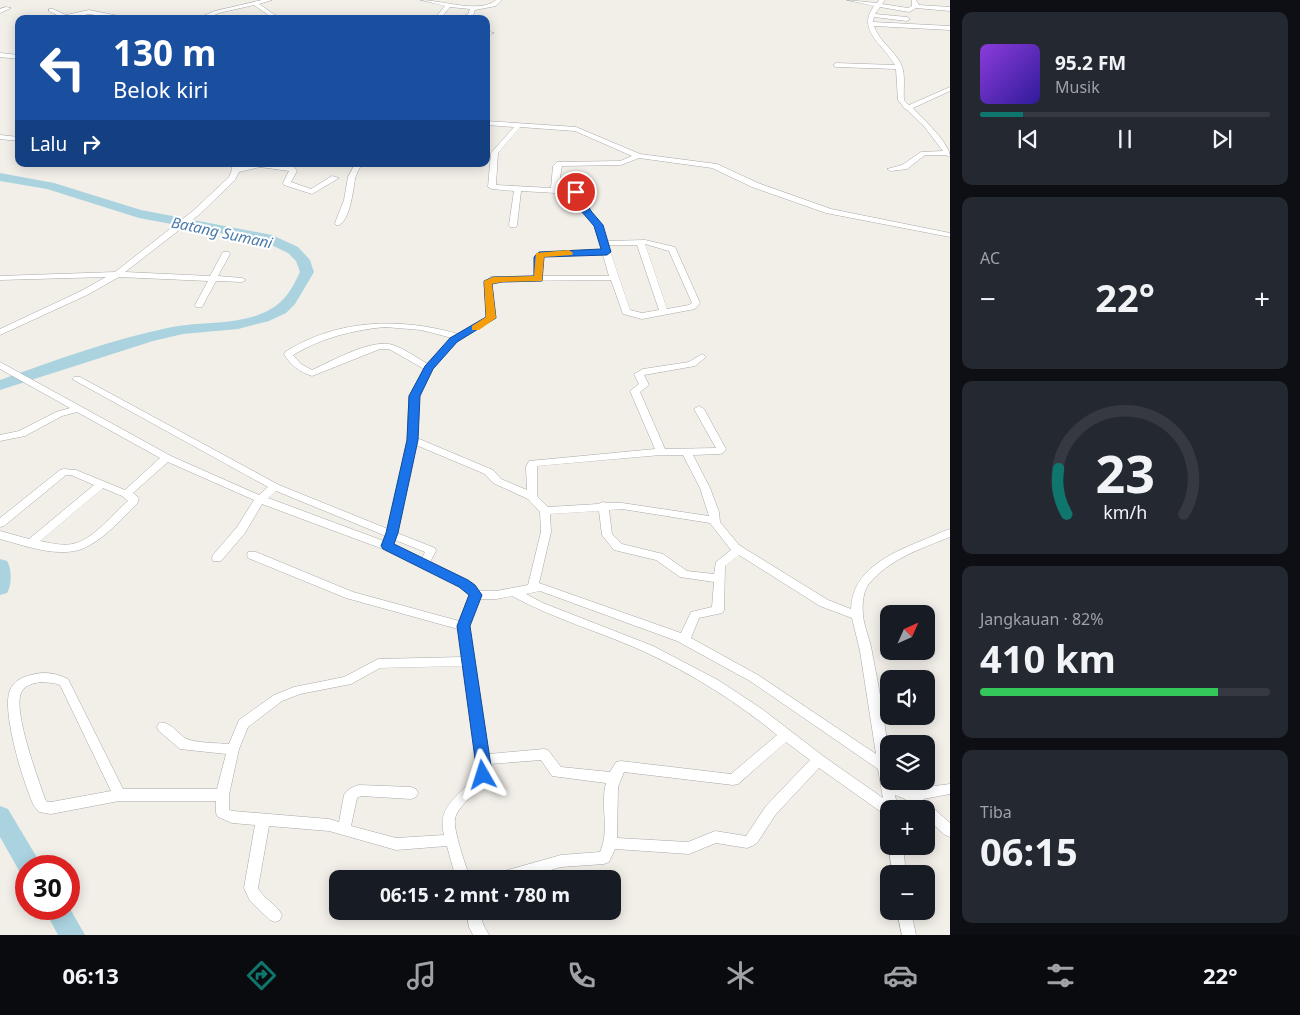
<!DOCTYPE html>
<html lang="id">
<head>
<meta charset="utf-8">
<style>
	:root { --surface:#171b24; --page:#242831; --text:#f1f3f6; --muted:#9ea1a6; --line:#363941; --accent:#0f766e }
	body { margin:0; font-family:"Noto Sans",sans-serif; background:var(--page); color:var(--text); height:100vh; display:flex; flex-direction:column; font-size:19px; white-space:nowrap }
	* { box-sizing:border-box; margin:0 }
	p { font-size:16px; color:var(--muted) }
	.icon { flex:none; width:28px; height:28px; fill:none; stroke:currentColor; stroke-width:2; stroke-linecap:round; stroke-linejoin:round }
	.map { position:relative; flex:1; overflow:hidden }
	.details { display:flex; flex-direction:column; gap:12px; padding:12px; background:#0d0f14; width:350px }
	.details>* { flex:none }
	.banner { position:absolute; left:15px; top:15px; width:475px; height:152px; border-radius:10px; box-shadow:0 2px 12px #0003; background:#1a4fa0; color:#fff; overflow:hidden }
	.needle { width:32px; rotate:45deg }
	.fabs { position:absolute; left:880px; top:605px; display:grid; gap:10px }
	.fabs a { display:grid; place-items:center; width:55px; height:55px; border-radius:10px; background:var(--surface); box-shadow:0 2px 12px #0003; font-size:25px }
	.speed { position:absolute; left:15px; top:855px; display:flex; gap:10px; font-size:25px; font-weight:700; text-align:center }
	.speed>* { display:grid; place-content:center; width:65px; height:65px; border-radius:50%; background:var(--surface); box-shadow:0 2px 12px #0003; line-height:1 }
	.speed .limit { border:8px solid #d22; background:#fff; color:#111 }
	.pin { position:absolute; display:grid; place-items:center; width:42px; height:42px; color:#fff; margin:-21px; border:2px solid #fff; border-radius:50%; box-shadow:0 1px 5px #0007 }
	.me { position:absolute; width:55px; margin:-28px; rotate:354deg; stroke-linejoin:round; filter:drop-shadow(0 0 4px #0008) }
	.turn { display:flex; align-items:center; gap:18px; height:105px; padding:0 15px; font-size:22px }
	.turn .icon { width:65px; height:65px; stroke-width:2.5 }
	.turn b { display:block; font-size:35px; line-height:42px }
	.then { display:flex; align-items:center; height:48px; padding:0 15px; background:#0003; gap:10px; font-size:19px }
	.big { font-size:38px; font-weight:700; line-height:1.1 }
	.details .tile { flex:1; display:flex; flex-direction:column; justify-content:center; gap:8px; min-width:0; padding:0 18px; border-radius:10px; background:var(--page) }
	.details .dial { align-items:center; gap:0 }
	.dial svg { height:130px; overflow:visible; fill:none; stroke:var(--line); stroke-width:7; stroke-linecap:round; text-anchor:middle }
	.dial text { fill:var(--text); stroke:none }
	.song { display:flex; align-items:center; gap:15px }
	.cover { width:60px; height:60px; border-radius:8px; background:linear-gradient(135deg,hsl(270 70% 55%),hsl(250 70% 35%)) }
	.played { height:5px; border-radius:2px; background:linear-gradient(90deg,var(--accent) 15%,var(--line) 15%) }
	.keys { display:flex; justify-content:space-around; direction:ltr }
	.heat { display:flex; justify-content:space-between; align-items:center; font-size:28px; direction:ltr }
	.charge { height:8px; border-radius:4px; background:linear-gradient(90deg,#34c759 82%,var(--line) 0) }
	.trip { position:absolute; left:329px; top:870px; width:292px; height:50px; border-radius:10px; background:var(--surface); box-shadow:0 2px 12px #0003; font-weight:700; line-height:50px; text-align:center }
	.dock { display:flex; height:80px; justify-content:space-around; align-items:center; background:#090b0e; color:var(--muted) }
	.dock .icon { width:35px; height:35px }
	.dock .active { color:var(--accent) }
	.dock b { font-size:22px; color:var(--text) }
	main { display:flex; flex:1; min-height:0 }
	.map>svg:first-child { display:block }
</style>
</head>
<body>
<main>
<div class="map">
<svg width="950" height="935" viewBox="0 0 950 935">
	<rect width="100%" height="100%" fill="#f2efe9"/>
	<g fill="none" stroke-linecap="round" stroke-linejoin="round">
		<g fill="#aad3df" fill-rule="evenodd">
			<path d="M0,173L54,183L141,210L272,235L298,247L310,260L314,272L295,304L286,313L269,321L238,329L183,334L153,341L0,390V380C56,360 113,339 172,327C204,321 240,326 269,310C285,302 293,287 300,272L296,261L288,253L263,241L139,218L47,189L0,181Z"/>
			<path d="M0,559L7,561C12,569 12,585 7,593L0,595Z"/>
			<polygon points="0,806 8,809 42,866 26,866 26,875 21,874 0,837"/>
			<polygon points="69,907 85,935 58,935 44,909"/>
		</g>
		<defs>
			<g id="street">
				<polygon points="262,0 272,0 259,4 281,19 274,19 254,5 219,13 205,19 196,19 215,11"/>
				<path d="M421,0C441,0 480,14 496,0H502L496,6L475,10L473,16L467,19H458L468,14L470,9L450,7L440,19H434L445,6Z"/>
				<path d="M847,0L877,3L879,0H885L882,4L908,8L912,6V0H916L919,5L950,7V11L916,8L909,12L880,7L875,14L907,17L910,19L907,21L874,17L873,22L950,26V30L874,26C879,41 894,50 901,64C906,75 903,88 904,100L909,105L950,87V91L913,108C923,119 950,143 950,157L946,155H925L907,169L891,171L887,169L902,165L921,152L943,151L923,125L907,110L905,109L898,100L896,69L836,67L833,65L836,63L895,65C883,44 856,30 874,6Z"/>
				<polygon points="6,7 11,8 0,13 0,9"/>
				<polygon points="49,9 53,9 66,15 89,10 134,19 119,19 89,14 65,19 49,11"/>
				<polygon points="486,31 494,33 486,35"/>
				<polygon points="0,53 19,55 19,59 0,57"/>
				<path d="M486,121L576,127L640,154L717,164L758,183L831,209L950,233V237L826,213L752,187L712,168L639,158L621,165L562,166L558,189L580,190L590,211L602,225L607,241L645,240L675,247L700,303L695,309L642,319L623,314L611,280L495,281L492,284L495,318L457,342L433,369L419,396L417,438L493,470L501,479L527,490L526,467L529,461L655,449L630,391L639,384L634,374L643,369L689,362L702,354L706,357L695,366L644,375L649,385L640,392L665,449L716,448L694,409L699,406L704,409L726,449L723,453L720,454L693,455L710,488L719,512L720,522L739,545L828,600L851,609C852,570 891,553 921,541C931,537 940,532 950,529V537C920,549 889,559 868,585C863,593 862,605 863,615C864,627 870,639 872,652C880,694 889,738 889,781H893L910,789L950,784V794L923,799L950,823V837L945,835L926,818V809H917L905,799L895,795L898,809H889V816L884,814L819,768L776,814L757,843L752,846L747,848L716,843L689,854L615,849L609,862L604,864L561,867L520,879H490L492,875L497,873L561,855L600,852C610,831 600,805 606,783L552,776L541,760L490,764C488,792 458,801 455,819C453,831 466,865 470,879H456L447,846L396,850L329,831L269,826L258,888C263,899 277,904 282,915L280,920L275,922L270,920L250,901L244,888L255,825L232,823L218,817L216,813V801H119L51,814L39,812L34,806C24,785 1,711 10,690C14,681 22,677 31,675C44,671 56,673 68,679L123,789H217L226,754L180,749L159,731L157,727L159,723C169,720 177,733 185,738C192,743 219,743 229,744L239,720L274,695L294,687L344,677L378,659L462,657L458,629L346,598L248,558L247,555L248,552H256L353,592L459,621L469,595L459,586L383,549L262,504L245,533L221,561H213L212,558L213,555L237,527L254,500L168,462L133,493L139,498L137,504C122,518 108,535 90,545C65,561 26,546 0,539V531L29,539L94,485L71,475H66L4,526L0,527V518L60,470L64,469L76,470L125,490L160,458L77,412L62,416L25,436L0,441V435L19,431L56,412L70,408L0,369V362L171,456L259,495L268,487L72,379L74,377H80L279,485L388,529L407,440L409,396L424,369L389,349H380L312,376C300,372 290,365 284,354L285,352C337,319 400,317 458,334L487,317L484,283L490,277L534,276L535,255L539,253L602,250L594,225L583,212L574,194L521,191L517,225L516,227H510L509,225L514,191L492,189L488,187L491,153L514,127L486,125ZM520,127L575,131L632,156L620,161L557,162L553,166L551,188L496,185L498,153ZM645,244L669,251L692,303L689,305L667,309ZM608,245H637L659,310L642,313L630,310ZM603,255L609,276H542L543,257ZM385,327L421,330L452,338L428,364C417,358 405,349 393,345C372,338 332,361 312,370L301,364L293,355C321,338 353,330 385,327ZM416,445L485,474L493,483L528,499L540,512L541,532L528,585L496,591H478L467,580L430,562L436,551L435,548L397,533ZM661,455H683L700,488L709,516L622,503H607L603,502L598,504L548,507L537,496V466ZM103,488L122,496L128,501C114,513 94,538 76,543C65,547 51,543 40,541ZM276,491L386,536L384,541L268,498ZM622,509L710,523L731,550L716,562L714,574L687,571L663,554L622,544L612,534L609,510ZM599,511L602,535L614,550L656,560L680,577L714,582L712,607L691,612L681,633L539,583L551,532L550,514ZM395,540L425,552L422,558L393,544ZM739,555L820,606L852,618L860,651L876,754L758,675L691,638L699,618L722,613L724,610L725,566ZM540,591L677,641L750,681L878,769L883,798L823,756L762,709L718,680L653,646L543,603L526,594ZM512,596C554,619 601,632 645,652C692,674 737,702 777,735L731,774L621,761L616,762L610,772L561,767L548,750L544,749L489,754L469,626L479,599H496ZM463,666L478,766C470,795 435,799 444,835L396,838L351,826L357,798L361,796L411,799L416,797L418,793L416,789L411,787L359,785C353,787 347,789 344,795L339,822L329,819L233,811L229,810V795L239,749L248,727L282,701L300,694L351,684L380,668ZM41,682L53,683L60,685L111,791L51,802H47L45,799C38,778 13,712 21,693C24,685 34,683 41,682ZM786,742L810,760L766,806L746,836L715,831L688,842L617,838L618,787L624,772L733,785L738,784Z"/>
				<polygon points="0,135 19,137 19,141 0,139"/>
				<path d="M231,164H237L239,167C258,163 274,164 294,167L297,171L291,182L311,189L332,176L339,178L312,194L284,185L283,183L289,171L260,167L239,172L235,180L200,214L125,272L210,276L223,252H229L230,254L218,276L242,278L246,280L242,282L216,281L202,307H196L195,305L208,281L119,277L87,295L0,335V329L81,291L106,277L0,280V276L115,272L194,210L229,177L232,170Z"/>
				<path d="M355,164H362C359,169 356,174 355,179C353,191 350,220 339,225H336L335,223L344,200L348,177Z"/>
				<polygon points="889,846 903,846 906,874 892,874"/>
				<polygon points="466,911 480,911 483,924 489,935 473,935 469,927"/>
				<polygon points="897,911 911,911 916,935 902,935"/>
			</g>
		</defs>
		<use href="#street" stroke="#a9a9a9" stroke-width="1"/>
		<use href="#street" fill="#fff" fill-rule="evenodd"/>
	</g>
	<polygon fill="#1a73e8" stroke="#114b97" points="574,190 579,190 591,211 603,225 611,252 607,255 544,257 542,281 502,282 492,284 496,318 457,342 433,369 420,396 418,440 398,533 394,544 468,580 475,585 482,595 470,626 491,766 488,780 483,781 478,780 476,775 476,766 457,626 469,595 459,587 383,549 381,546 386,533 407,440 409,396 425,366 450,338 486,317 484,281 493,277 534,276 534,257 539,252 601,249 594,226 582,212 572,192"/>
	<polygon fill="#f59e0b" points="569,250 573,253 572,255 544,257 542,281 502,282 492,284 496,318 479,330 472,330 472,326 486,317 484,281 493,277 534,276 536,253"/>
	<g text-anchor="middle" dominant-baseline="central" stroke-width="4" stroke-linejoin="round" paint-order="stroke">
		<g font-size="15" font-style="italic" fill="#4a7aab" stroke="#fff">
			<text transform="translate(222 232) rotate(12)">Batang Sumani</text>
		</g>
	</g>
</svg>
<div class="fabs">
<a><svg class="needle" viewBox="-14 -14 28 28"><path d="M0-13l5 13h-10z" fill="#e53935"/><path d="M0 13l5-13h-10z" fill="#9ea1a6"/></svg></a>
<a><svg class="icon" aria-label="sound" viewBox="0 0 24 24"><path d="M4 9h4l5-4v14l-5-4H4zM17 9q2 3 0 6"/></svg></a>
<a><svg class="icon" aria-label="layers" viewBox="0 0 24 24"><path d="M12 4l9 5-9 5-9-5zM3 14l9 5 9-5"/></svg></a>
<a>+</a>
<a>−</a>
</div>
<div class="speed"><div class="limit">30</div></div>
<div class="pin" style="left:576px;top:192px;background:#d93025"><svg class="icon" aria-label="arrive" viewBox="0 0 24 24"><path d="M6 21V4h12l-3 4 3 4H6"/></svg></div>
<svg class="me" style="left:483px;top:775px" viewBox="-20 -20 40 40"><path d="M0-17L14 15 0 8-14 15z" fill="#1a73e8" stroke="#fff" stroke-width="4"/></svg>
<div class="trip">06:15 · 2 mnt · 780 m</div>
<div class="banner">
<div class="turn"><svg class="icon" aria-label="left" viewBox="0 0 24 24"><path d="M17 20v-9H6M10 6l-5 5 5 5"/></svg><div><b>130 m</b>Belok kiri</div></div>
<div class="then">Lalu<svg class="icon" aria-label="right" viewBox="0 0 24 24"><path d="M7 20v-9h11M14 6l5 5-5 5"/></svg></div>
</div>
</div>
<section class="details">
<div class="tile">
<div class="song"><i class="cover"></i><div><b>95.2 FM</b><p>Musik</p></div></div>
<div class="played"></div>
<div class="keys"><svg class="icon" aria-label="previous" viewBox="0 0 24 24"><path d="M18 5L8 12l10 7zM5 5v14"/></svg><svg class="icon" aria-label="pause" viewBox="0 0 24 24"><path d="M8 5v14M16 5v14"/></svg><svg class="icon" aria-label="next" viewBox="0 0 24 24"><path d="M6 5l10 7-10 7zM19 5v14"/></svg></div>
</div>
<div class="tile"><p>AC</p>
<div class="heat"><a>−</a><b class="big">22°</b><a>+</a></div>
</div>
<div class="tile dial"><svg viewBox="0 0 100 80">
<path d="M14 69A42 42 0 1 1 86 69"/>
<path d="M14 69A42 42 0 0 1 9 41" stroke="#0f766e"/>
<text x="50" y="56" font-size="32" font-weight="700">23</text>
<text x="50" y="72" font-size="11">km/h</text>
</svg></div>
<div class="tile"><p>Jangkauan · 82%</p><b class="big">410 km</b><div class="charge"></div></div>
<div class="tile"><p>Tiba</p><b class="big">06:15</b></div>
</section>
</main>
<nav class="dock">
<b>06:13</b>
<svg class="icon active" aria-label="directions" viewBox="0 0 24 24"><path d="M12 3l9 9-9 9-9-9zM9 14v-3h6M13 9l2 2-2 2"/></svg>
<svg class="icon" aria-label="music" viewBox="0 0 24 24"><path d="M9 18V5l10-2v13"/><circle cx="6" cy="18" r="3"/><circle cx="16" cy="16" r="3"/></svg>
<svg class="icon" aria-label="phone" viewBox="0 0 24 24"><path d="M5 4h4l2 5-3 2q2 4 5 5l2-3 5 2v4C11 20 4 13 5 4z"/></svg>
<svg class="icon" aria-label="climate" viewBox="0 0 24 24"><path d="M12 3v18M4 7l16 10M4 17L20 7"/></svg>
<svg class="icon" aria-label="car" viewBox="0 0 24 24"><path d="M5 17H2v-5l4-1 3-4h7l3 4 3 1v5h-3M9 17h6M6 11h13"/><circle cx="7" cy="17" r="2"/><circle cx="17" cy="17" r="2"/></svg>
<svg class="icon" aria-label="filters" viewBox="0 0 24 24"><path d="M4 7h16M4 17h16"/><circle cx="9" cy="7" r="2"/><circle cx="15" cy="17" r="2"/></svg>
<b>22°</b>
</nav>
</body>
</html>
